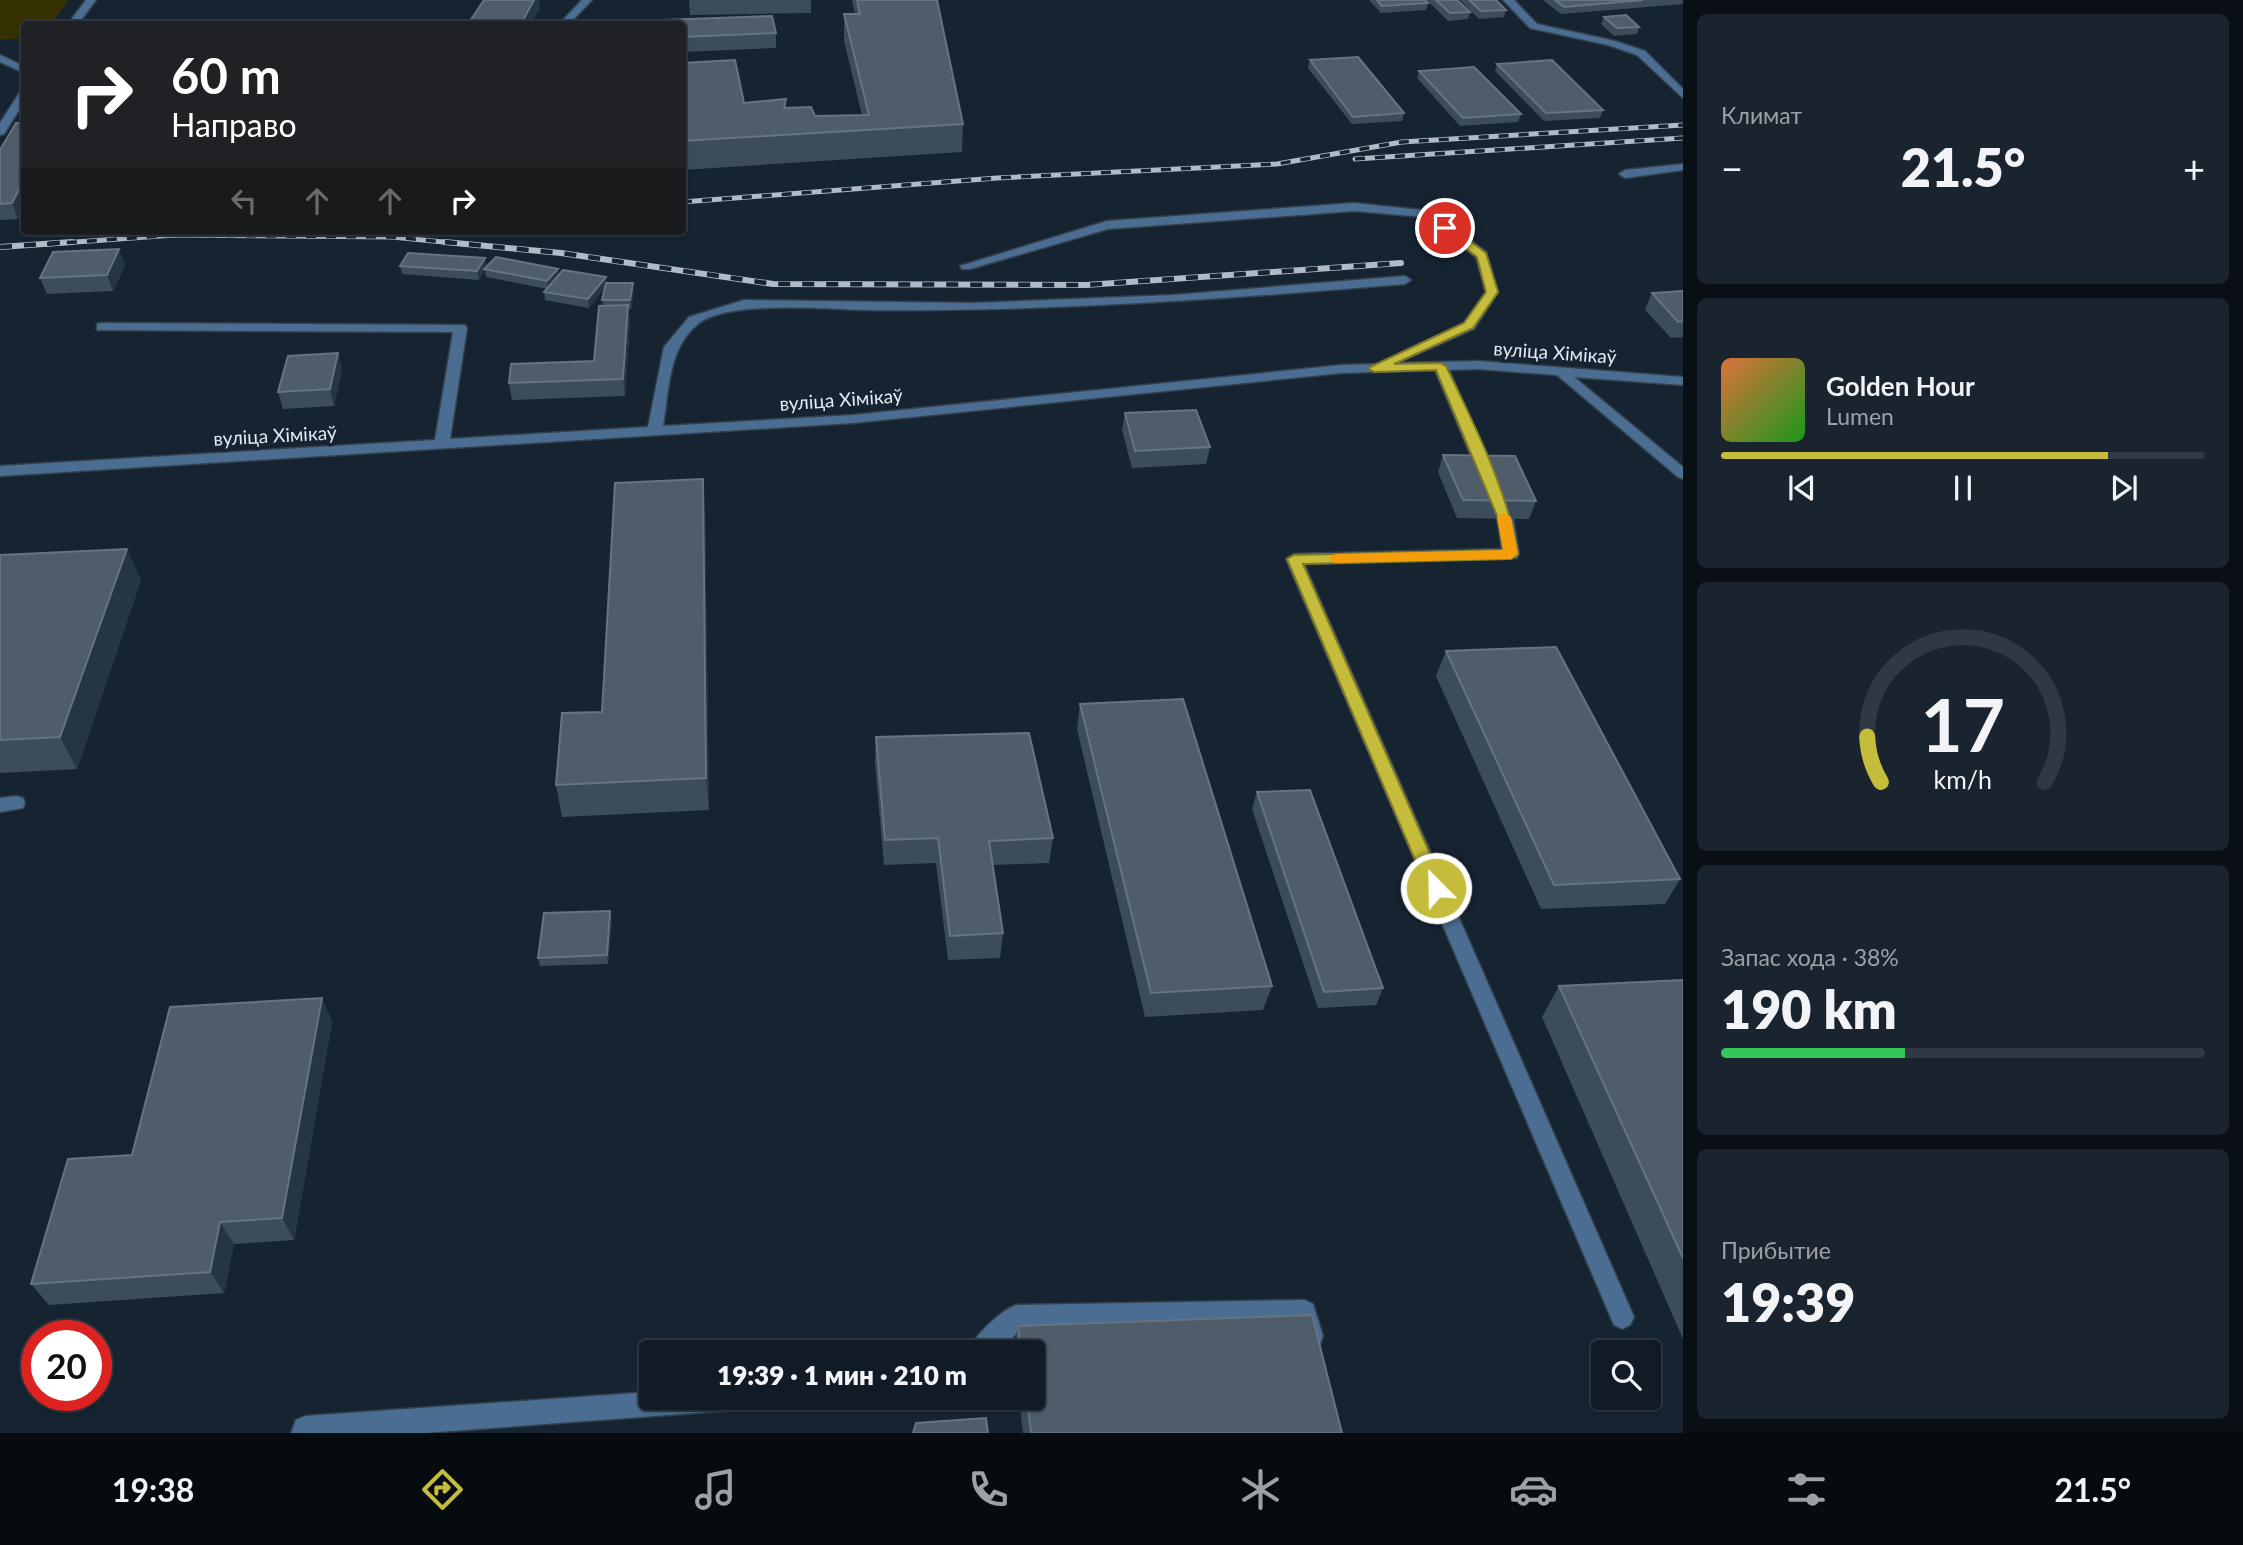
<!DOCTYPE html>
<html lang="ru">
<head>
<meta charset="utf-8">
<style>
	:root { --surface:#101b26; --page:#19242e; --text:#f1f3f6; --muted:#9ca1a7; --line:#303943; --accent:#c6bc3c }
	body { margin:0; font-family:Lato,sans-serif; background:var(--page); color:var(--text); height:100vh; display:flex; flex-direction:column; font-size:26px; white-space:nowrap }
	* { box-sizing:border-box; margin:0 }
	p { font-size:23px; color:var(--muted) }
	.icon { flex:none; width:38px; height:38px; fill:none; stroke:currentColor; stroke-width:2; stroke-linecap:round; stroke-linejoin:round }
	.map { position:relative; flex:1; overflow:hidden }
	.panel { display:flex; flex-direction:column; gap:14px; padding:14px; background:#090f15; width:560px }
	.panel>* { flex:none }
	.top-card { position:absolute; left:21px; top:21px; width:665px; height:214px; border-radius:7px; box-shadow:0 2px 5px #0004,0 0 0 2px var(--line); background:#202124; color:#fff; overflow:hidden }
	.buttons { position:absolute; left:1591px; top:1340px; display:grid; gap:14px }
	.buttons a { display:grid; place-items:center; width:70px; height:70px; border-radius:7px; background:var(--surface); box-shadow:0 2px 5px #0004,0 0 0 2px var(--line); font-size:35px }
	.speed { position:absolute; left:21px; top:1320px; display:flex; gap:14px; font-size:35px; font-weight:700; text-align:center }
	.speed>* { display:grid; place-content:center; width:91px; height:91px; border-radius:50%; background:var(--surface); box-shadow:0 2px 5px #0004,0 0 0 2px var(--line); line-height:1 }
	.speed .limit { border:10px solid #d22; background:#fff; color:#111 }
	.pin { position:absolute; display:grid; place-items:center; width:60px; height:60px; color:#fff; margin:-30px; border:4px solid #fff; border-radius:50%; box-shadow:0 2px 7px #0007 }
	.me { position:absolute; width:77px; margin:-38px; rotate:337deg; stroke-linejoin:round; filter:drop-shadow(0 0 5px #0008) }
	.turn { display:flex; align-items:center; gap:24px; height:147px; padding:0 35px; font-size:32px }
	.turn .icon { width:91px; height:91px; stroke-width:2.5 }
	.turn b { display:block; font-size:49px; line-height:60px }
	.lanes { display:flex; align-items:center; height:66px; padding:0 35px; background:#0003; justify-content:center; gap:35px; direction:ltr }
	.lanes .off { opacity:.35 }
	.big { font-size:52px; font-weight:800; line-height:1.1 }
	.panel .card { flex:1; display:flex; flex-direction:column; justify-content:center; gap:10px; min-width:0; padding:0 24px; border-radius:10px; background:var(--page) }
	.panel .dial { align-items:center; gap:0 }
	.dial svg { height:182px; overflow:visible; fill:none; stroke:var(--line); stroke-width:7; stroke-linecap:round; text-anchor:middle }
	.dial text { fill:var(--text); stroke:none }
	.song { display:flex; align-items:center; gap:21px }
	.cover { width:84px; height:84px; border-radius:10px; background:linear-gradient(135deg,hsl(20 70% 55%),hsl(120 70% 35%)) }
	.played { height:7px; border-radius:4px; background:linear-gradient(90deg,var(--accent) 80%,var(--line) 80%) }
	.keys { display:flex; justify-content:space-around; direction:ltr }
	.heat { display:flex; justify-content:space-between; align-items:center; font-size:38px; direction:ltr }
	.charge { height:10px; border-radius:5px; background:linear-gradient(90deg,#34c759 38%,var(--line) 0) }
	.trip { position:absolute; left:639px; top:1340px; width:406px; height:70px; border-radius:7px; background:var(--surface); box-shadow:0 2px 5px #0004,0 0 0 2px var(--line); font-weight:800; line-height:70px; text-align:center }
	.dock { display:flex; height:112px; justify-content:space-around; align-items:center; background:#060b0f; color:var(--muted) }
	.dock .icon { width:49px; height:49px }
	.dock .current { color:var(--accent) }
	.dock b { font-size:32px; color:var(--text) }
	main { display:flex; flex:1; min-height:0 }
	.map>svg:first-child { display:block }
</style>
</head>
<body>
<main>
<div class="map">
<svg width="1683" height="1433" viewBox="0 0 1683 1433">
	<rect width="100%" height="100%" fill="#162432"/>
	<polygon fill="#353100" points="0,0 69,0 51,24 24,24 24,38 0,40"/>
	<g fill="none" stroke-linecap="round" stroke-linejoin="round">
		<defs>
			<g id="service">
				<polygon points="582,0 592,0 569,24 559,24"/>
				<polygon points="1503,0 1514,0 1537,24 1615,41 1645,51 1683,89 1683,98 1637,55 1608,45 1530,28"/>
				<polygon points="0,55 24,66 24,73 0,62"/>
				<polygon points="1683,164 1683,170 1625,178 1619,174 1625,170"/>
				<path d="M1354,203L1431,211L1486,252L1498,292L1474,329L1397,363L1478,361L1683,377V385L1574,377L1683,467V479L1678,477L1557,375L1478,369L1449,370L1513,518L1519,554L1517,558L1304,564L1634,1317L1630,1325L1622,1329L1614,1325L1286,559L1294,554L1502,549L1497,518L1435,370L1342,373L853,423L0,476V466L435,440L453,332L97,330V324L102,323L465,325L467,328L450,439L648,427L664,347L689,317L744,300L972,303L1173,295L1405,276L1411,280L1405,284C1225,299 1046,312 865,310C826,309 727,300 698,324C668,348 669,391 663,426L853,415L1342,365L1377,364L1464,323L1486,292L1476,257L1424,217L1354,211L1108,229L970,269H962L960,266L1107,221Z"/>
				<polygon points="16,796 23,798 25,803 23,808 0,812 0,798"/>
				<path d="M1305,1300L1313,1304L1323,1336L1320,1344L1311,1348L1302,1344L1296,1324L1021,1329L997,1353H967C974,1336 999,1312 1016,1305Z"/>
				<polygon points="651,1392 651,1398 749,1398 746,1407 737,1410 424,1433 291,1433 296,1420 305,1416"/>
			</g>
			<g id="tertiary">
				<polygon points="86,0 96,0 78,24 68,24"/>
				<polygon points="24,91 24,102 4,134 0,135 0,123 20,92"/>
			</g>
		</defs>
		<use href="#service" stroke="#33404d" stroke-width="3"/>
		<use href="#tertiary" stroke="#33404d" stroke-width="3"/>
		<use href="#service" fill="#4a6d91" fill-rule="evenodd"/>
		<use href="#tertiary" fill="#4a6d91" fill-rule="evenodd"/>
		<defs>
			<g id="rail-far1">
				<polyline points="1355,159 1683,138"/>
				<polyline points="682,202 997,178 1277,164 1402,142 1683,125"/>
				<polyline points="166,235 392,237 464,244"/>
				<polyline points="47,244 175,235"/>
			</g>
			<g id="rail">
				<polyline points="445,242 561,253 773,284 1086,285 1401,263"/>
				<polyline points="0,247 72,242"/>
			</g>
		</defs>
		<use href="#rail-far1" stroke="#b1bbc6" stroke-width="5"/>
		<use href="#rail" stroke="#b1bbc6" stroke-width="6"/>
		<use href="#rail-far1" stroke="#162432" stroke-width="3.5" stroke-dasharray="10" stroke-linecap="butt"/>
		<use href="#rail" stroke="#162432" stroke-width="4.5" stroke-dasharray="12" stroke-linecap="butt"/>
	</g>
	<g fill="#3d4c5b">
		<polygon points="689,0 811,0 811,13 690,15"/>
		<polygon points="852,0 937,0 963,124 962,152 682,170 682,63 744,103 786,99 786,108 815,116 862,115 844,41 844,14 855,14"/>
		<polygon points="1369,0 1425,0 1428,3 1426,10 1381,13"/>
		<polygon points="1427,0 1457,0 1470,12 1468,19 1448,21"/>
		<polygon points="1460,0 1496,0 1506,10 1504,17 1479,19"/>
		<polygon points="1543,0 1683,0 1683,4 1561,14"/>
		<polygon points="1604,17 1639,27 1637,34 1614,36 1601,24"/>
		<polygon points="682,24 776,33 776,48 682,52"/>
		<polygon points="1310,60 1404,113 1402,121 1352,124 1308,68"/>
		<polygon points="1497,64 1603,110 1600,118 1544,121 1495,71"/>
		<polygon points="1419,71 1521,114 1518,122 1460,126 1417,78"/>
		<polygon points="0,150 18,219 0,220"/>
		<polygon points="485,258 486,267 558,269 559,275 606,277 606,283 634,291 631,309 628,309 630,321 625,396 512,400 509,383 594,361 605,287 589,308 545,300 544,292 547,289 486,277 485,270 479,280 402,274 400,266"/>
		<polygon points="125,265 113,291 47,294 40,278"/>
		<polygon points="1683,291 1683,337 1671,338 1645,310 1652,293"/>
		<polygon points="338,353 342,370 334,406 283,409 278,392"/>
		<polygon points="1125,413 1210,447 1206,464 1132,468 1122,430"/>
		<polygon points="1443,455 1536,501 1529,519 1457,518 1438,472"/>
		<polygon points="705,511 709,810 562,817 556,785 602,712"/>
		<polygon points="0,555 141,580 77,769 0,773"/>
		<polygon points="1446,651 1680,879 1665,904 1541,909 1436,676"/>
		<polygon points="1080,704 1272,986 1263,1010 1145,1017 1077,729"/>
		<polygon points="876,737 1053,838 1049,863 993,865 1003,933 1000,958 948,960 936,863 884,865 875,762"/>
		<polygon points="1257,792 1383,988 1376,1005 1318,1008 1252,809"/>
		<polygon points="612,920 608,964 540,966 538,958"/>
		<polygon points="1683,980 1683,1339 1542,1017 1559,986"/>
		<polygon points="322,998 332,1022 294,1240 234,1244 224,1293 49,1305 31,1284 132,1155"/>
		<polygon points="1018,1326 1342,1433 1023,1433 1019,1398 1032,1398 1032,1353 1013,1353"/>
	</g>
	<g fill="#263543">
		<polygon points="534,0 539,0 540,8 531,24 521,24"/>
		<polygon points="24,180 24,208 18,219 12,203"/>
		<polygon points="119,249 125,265 113,291 107,275"/>
		<polygon points="485,258 486,267 479,280 477,271"/>
		<polygon points="558,269 559,277 548,289 547,281"/>
		<polygon points="606,277 607,285 589,308 588,299"/>
		<polygon points="633,283 634,291 631,309 630,300"/>
		<polygon points="628,305 630,321 625,396 623,379"/>
		<polygon points="338,353 342,370 334,406 330,389"/>
		<polygon points="703,479 705,511 709,810 706,778"/>
		<polygon points="127,549 141,580 77,769 60,737"/>
		<polygon points="610,911 612,920 608,964 607,955"/>
		<polygon points="322,998 332,1022 294,1240 282,1218"/>
		<polygon points="220,1222 234,1244 224,1293 210,1272"/>
	</g>
	<g fill="#4f5d6b" stroke="#667380" stroke-width="2">
		<polygon points="484,0 534,0 521,24 468,24"/>
		<polygon points="857,0 937,0 963,124 682,141 682,63 735,60 744,103 786,99 784,108 811,107 815,116 869,115 844,14 860,14"/>
		<polygon points="1377,0 1425,0 1428,3 1382,6"/>
		<polygon points="1436,0 1457,0 1470,12 1450,13"/>
		<polygon points="1469,0 1496,0 1506,10 1481,11"/>
		<polygon points="1555,0 1643,0 1564,7"/>
		<polygon points="1626,15 1639,27 1617,28 1604,17"/>
		<polygon points="772,16 776,33 682,37 682,24 663,24 663,20"/>
		<polygon points="1358,57 1404,113 1353,117 1310,60"/>
		<polygon points="1552,60 1603,110 1546,113 1497,64"/>
		<polygon points="1474,67 1521,114 1463,118 1419,71"/>
		<polygon points="16,123 24,123 24,180 12,203 0,204 0,150"/>
		<polygon points="119,249 107,275 40,278 53,252"/>
		<polygon points="408,253 485,258 477,271 400,266"/>
		<polygon points="496,257 558,269 547,281 484,269"/>
		<polygon points="563,270 606,277 588,299 544,292"/>
		<polygon points="606,283 633,283 630,300 602,300"/>
		<polygon points="1683,291 1683,321 1678,322 1652,293"/>
		<polygon points="628,305 623,379 509,383 511,364 594,361 599,306"/>
		<polygon points="338,353 330,389 278,392 288,356"/>
		<polygon points="1196,410 1210,447 1135,451 1125,413"/>
		<polygon points="1443,455 1515,456 1536,501 1463,500"/>
		<polygon points="703,479 706,778 556,785 562,713 602,712 615,483"/>
		<polygon points="127,549 60,737 0,740 0,555"/>
		<polygon points="1556,647 1680,879 1554,885 1446,651"/>
		<polygon points="1183,699 1272,986 1151,993 1080,704"/>
		<polygon points="1029,733 1053,838 989,841 1003,933 950,936 938,838 885,840 876,737"/>
		<polygon points="1310,790 1383,988 1324,992 1257,792"/>
		<polygon points="610,911 607,955 538,958 544,913"/>
		<polygon points="1683,980 1683,1258 1559,986"/>
		<polygon points="322,998 282,1218 220,1222 210,1272 31,1284 68,1159 132,1155 170,1007"/>
		<polygon points="1312,1315 1342,1433 1031,1433 1027,1398 1032,1398 1032,1353 1021,1353 1018,1326"/>
		<polygon points="986,1418 988,1433 913,1433 916,1423"/>
	</g>
	<path fill="#c6bc3c" stroke="#817a27" stroke-width="2" d="M1441,225H1449L1486,253L1498,292L1473,328L1394,364L1440,363L1446,366C1475,426 1507,489 1518,554L1511,559L1303,564L1445,888L1442,893H1430L1427,888L1287,559L1294,555L1503,550L1498,518L1436,370L1374,372L1368,368L1464,323L1486,292L1477,257L1441,230Z"/>
	<polygon fill="#f59e0b" points="1504,513 1511,517 1518,554 1511,559 1335,563 1328,558 1335,554 1503,550 1497,517"/>
	<g text-anchor="middle" dominant-baseline="central" stroke-width="7" stroke-linejoin="round" paint-order="stroke">
		<g font-size="19" fill="#e2ebf4" stroke="#162432">
			<text transform="translate(1555 352) rotate(4)">вуліца Хімікаў</text>
			<text transform="translate(841 399) rotate(-4)">вуліца Хімікаў</text>
			<text transform="translate(275 435) rotate(-3)">вуліца Хімікаў</text>
		</g>
	</g>
</svg>
<div class="buttons">
<a><svg class="icon" aria-label="search" viewBox="0 0 24 24"><circle cx="10" cy="10" r="6"/><path d="M15 15l6 6"/></svg></a>
</div>
<div class="speed"><div class="limit">20</div></div>
<div class="pin" style="left:1445px;top:228px;background:#d93025"><svg class="icon" aria-label="arrive" viewBox="0 0 24 24"><path d="M6 21V4h12l-3 4 3 4H6"/></svg></div>
<svg class="me" style="left:1436px;top:888px" viewBox="-20 -20 40 40"><circle r="17" fill="#c6bc3c" stroke="#fff" stroke-width="3"/><path d="M0-11L8 9 0 5-8 9z" fill="#fff"/></svg>
<div class="trip">19:39 · 1 мин · 210 m</div>
<div class="top-card">
<div class="turn"><svg class="icon" aria-label="right" viewBox="0 0 24 24"><path d="M7 20v-9h11M14 6l5 5-5 5"/></svg><div><b>60 m</b>Направо</div></div>
<div class="lanes"><svg class="icon off" aria-label="left" viewBox="0 0 24 24"><path d="M17 20v-9H6M10 6l-5 5 5 5"/></svg><svg class="icon off" aria-label="ahead" viewBox="0 0 24 24"><path d="M12 20V5M6 11l6-6 6 6"/></svg><svg class="icon off" aria-label="ahead" viewBox="0 0 24 24"><path d="M12 20V5M6 11l6-6 6 6"/></svg><svg class="icon" aria-label="right" viewBox="0 0 24 24"><path d="M7 20v-9h11M14 6l5 5-5 5"/></svg></div>
</div>
</div>
<section class="panel">
<div class="card"><p>Климат</p>
<div class="heat"><a>−</a><b class="big">21.5°</b><a>+</a></div>
</div>
<div class="card">
<div class="song"><i class="cover"></i><div><b>Golden Hour</b><p>Lumen</p></div></div>
<div class="played"></div>
<div class="keys"><svg class="icon" aria-label="previous" viewBox="0 0 24 24"><path d="M18 5L8 12l10 7zM5 5v14"/></svg><svg class="icon" aria-label="pause" viewBox="0 0 24 24"><path d="M8 5v14M16 5v14"/></svg><svg class="icon" aria-label="next" viewBox="0 0 24 24"><path d="M6 5l10 7-10 7zM19 5v14"/></svg></div>
</div>
<div class="card dial"><svg viewBox="0 0 100 80">
<path d="M14 69A42 42 0 1 1 86 69"/>
<path d="M14 69A42 42 0 0 1 8 49" stroke="#c6bc3c"/>
<text x="50" y="56" font-size="32" font-weight="700">17</text>
<text x="50" y="72" font-size="11">km/h</text>
</svg></div>
<div class="card"><p>Запас хода · 38%</p><b class="big">190 km</b><div class="charge"></div></div>
<div class="card"><p>Прибытие</p><b class="big">19:39</b></div>
</section>
</main>
<nav class="dock">
<b>19:38</b>
<svg class="icon current" aria-label="directions" viewBox="0 0 24 24"><path d="M12 3l9 9-9 9-9-9zM9 14v-3h6M13 9l2 2-2 2"/></svg>
<svg class="icon" aria-label="music" viewBox="0 0 24 24"><path d="M9 18V5l10-2v13"/><circle cx="6" cy="18" r="3"/><circle cx="16" cy="16" r="3"/></svg>
<svg class="icon" aria-label="phone" viewBox="0 0 24 24"><path d="M5 4h4l2 5-3 2q2 4 5 5l2-3 5 2v4C11 20 4 13 5 4z"/></svg>
<svg class="icon" aria-label="climate" viewBox="0 0 24 24"><path d="M12 3v18M4 7l16 10M4 17L20 7"/></svg>
<svg class="icon" aria-label="car" viewBox="0 0 24 24"><path d="M5 17H2v-5l4-1 3-4h7l3 4 3 1v5h-3M9 17h6M6 11h13"/><circle cx="7" cy="17" r="2"/><circle cx="17" cy="17" r="2"/></svg>
<svg class="icon" aria-label="filters" viewBox="0 0 24 24"><path d="M4 7h16M4 17h16"/><circle cx="9" cy="7" r="2"/><circle cx="15" cy="17" r="2"/></svg>
<b>21.5°</b>
</nav>
</body>
</html>
